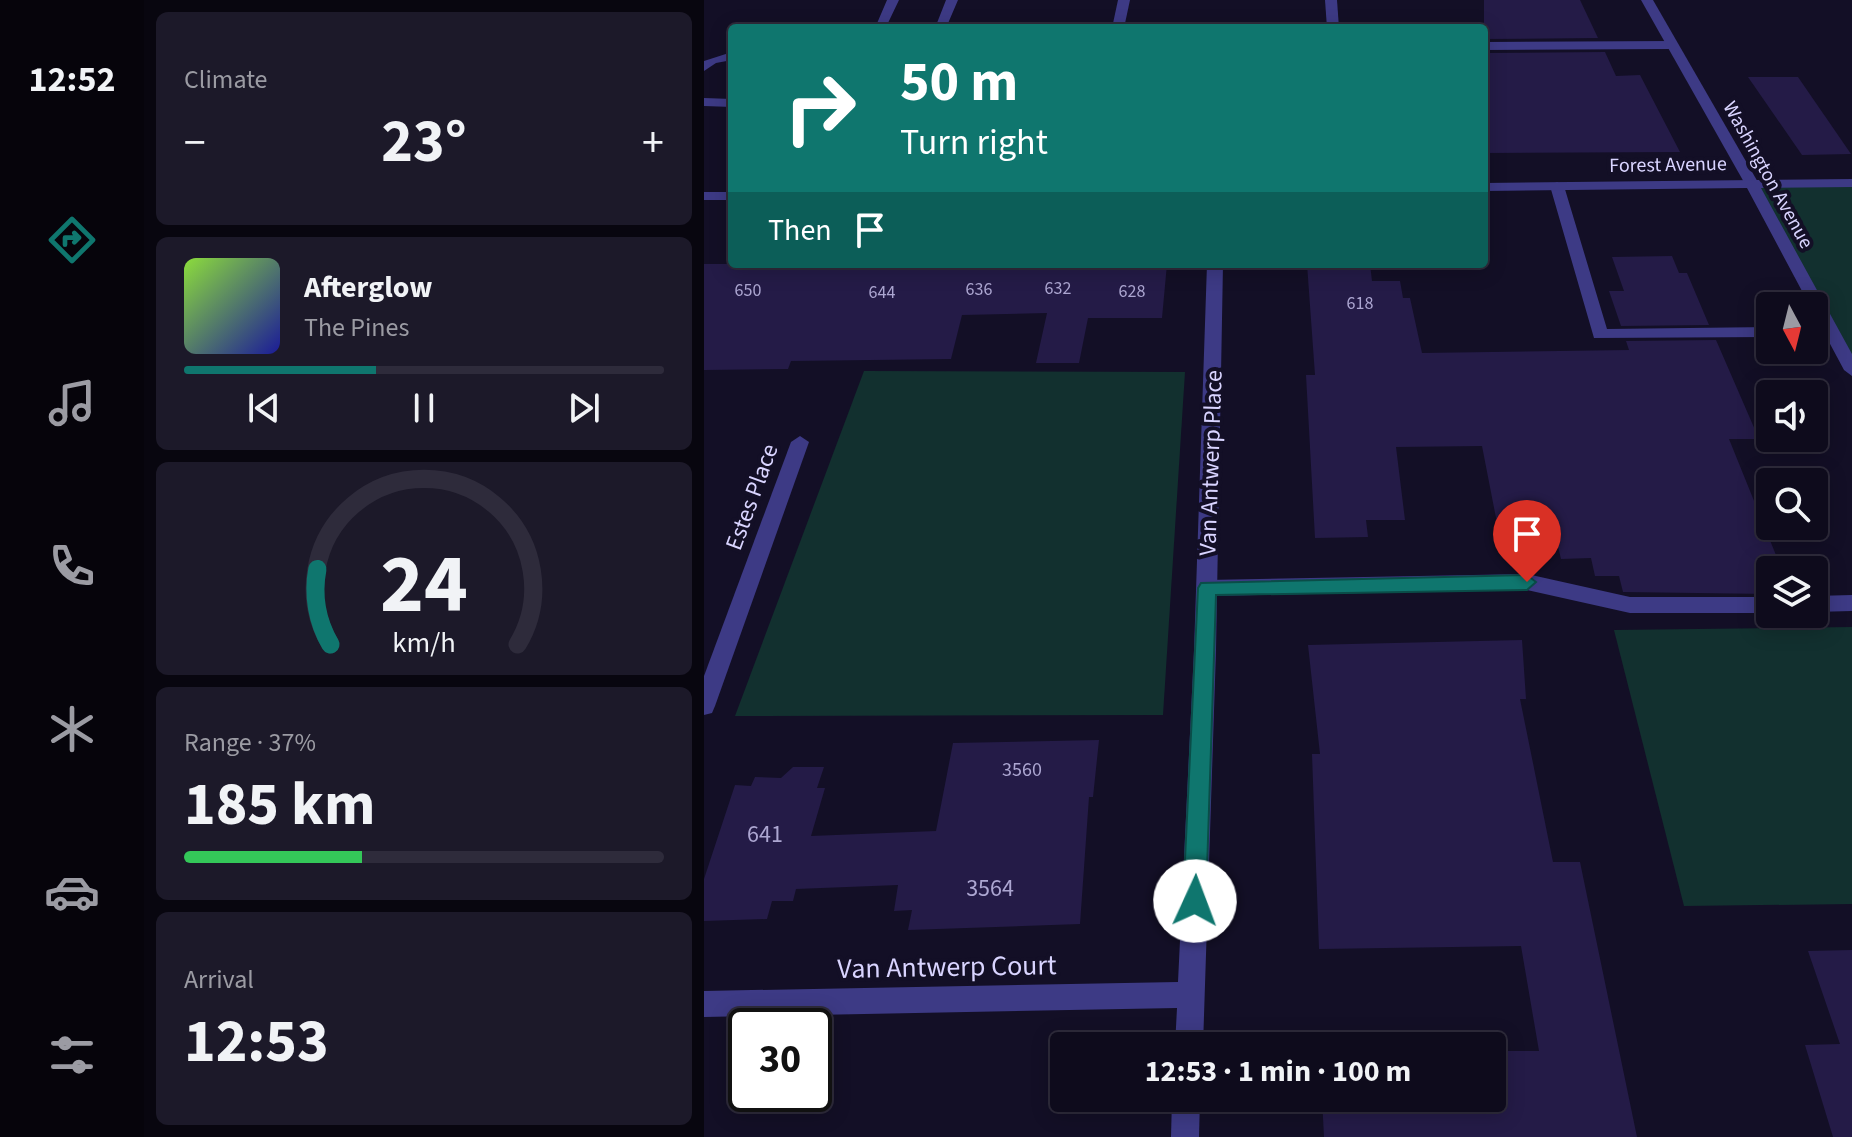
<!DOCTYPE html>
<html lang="en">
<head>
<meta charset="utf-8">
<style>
	:root { --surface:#0e0b1c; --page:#1c1929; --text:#f1f3f6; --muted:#9b9ba3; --line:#2e2b3b; --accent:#0f766e }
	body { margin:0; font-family:"Source Sans 3",sans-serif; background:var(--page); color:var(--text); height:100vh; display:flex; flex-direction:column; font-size:30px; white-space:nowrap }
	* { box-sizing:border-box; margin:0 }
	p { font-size:26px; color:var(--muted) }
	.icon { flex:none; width:44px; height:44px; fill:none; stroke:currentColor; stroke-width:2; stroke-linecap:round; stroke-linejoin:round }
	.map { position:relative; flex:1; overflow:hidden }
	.details { display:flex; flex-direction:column; gap:12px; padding:12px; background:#08060f; width:560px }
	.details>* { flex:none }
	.banner { position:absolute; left:24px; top:24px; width:760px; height:244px; border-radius:8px; box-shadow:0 4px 20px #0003,0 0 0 2px var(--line); background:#0f766e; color:#fff; overflow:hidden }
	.needle { width:52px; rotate:173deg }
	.tools { position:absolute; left:1052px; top:292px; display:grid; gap:16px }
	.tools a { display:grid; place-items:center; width:72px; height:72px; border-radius:8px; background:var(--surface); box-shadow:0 4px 20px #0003,0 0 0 2px var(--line); font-size:40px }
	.speed { position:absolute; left:24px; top:1008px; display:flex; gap:16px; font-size:40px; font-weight:700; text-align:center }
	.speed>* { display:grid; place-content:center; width:104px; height:104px; border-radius:50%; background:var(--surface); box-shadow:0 4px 20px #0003,0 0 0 2px var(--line); line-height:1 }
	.speed .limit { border:4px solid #111; border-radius:12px; background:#fff; color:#111 }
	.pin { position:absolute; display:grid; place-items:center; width:68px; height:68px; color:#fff; margin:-82px -34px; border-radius:50% 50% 50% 0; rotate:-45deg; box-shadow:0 0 8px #0007 }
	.pin .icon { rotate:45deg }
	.me { position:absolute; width:88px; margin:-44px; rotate:2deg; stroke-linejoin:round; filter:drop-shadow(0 0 6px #0008) }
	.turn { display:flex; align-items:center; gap:28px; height:168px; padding:0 40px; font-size:36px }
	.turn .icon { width:104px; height:104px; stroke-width:2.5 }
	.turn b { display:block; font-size:56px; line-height:68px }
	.then { display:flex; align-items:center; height:76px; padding:0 40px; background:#0003; gap:16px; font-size:30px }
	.big { font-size:60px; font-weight:700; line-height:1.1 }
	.details .card { flex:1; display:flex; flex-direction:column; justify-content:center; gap:12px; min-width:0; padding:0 28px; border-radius:12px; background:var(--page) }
	.details .dial { align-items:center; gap:0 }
	.dial svg { height:208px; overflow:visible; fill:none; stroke:var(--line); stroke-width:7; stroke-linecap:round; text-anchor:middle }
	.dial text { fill:var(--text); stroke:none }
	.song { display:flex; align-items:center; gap:24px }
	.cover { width:96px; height:96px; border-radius:12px; background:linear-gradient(135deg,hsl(90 70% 55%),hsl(240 70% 35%)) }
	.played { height:8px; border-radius:4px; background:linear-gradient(90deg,var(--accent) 40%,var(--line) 40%) }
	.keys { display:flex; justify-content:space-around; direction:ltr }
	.heat { display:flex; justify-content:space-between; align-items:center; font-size:44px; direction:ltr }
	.charge { height:12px; border-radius:6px; background:linear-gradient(90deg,#34c759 37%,var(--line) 0) }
	.trip { position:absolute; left:346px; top:1032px; width:456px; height:80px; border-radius:8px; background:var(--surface); box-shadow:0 4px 20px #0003,0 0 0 2px var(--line); font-weight:700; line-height:80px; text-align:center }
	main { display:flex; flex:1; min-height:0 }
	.dock { display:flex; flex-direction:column; width:144px; justify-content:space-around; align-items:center; background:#06040b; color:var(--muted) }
	.dock .icon { width:56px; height:56px }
	.dock .current { color:var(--accent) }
	.dock b { font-size:36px; color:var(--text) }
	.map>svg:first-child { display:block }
</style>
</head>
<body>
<main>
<nav class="dock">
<b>12:52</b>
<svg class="icon current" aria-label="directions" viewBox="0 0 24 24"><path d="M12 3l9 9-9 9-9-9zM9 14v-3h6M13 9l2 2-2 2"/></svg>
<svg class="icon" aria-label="music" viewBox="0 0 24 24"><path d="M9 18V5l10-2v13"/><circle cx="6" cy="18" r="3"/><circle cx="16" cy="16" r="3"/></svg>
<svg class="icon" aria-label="phone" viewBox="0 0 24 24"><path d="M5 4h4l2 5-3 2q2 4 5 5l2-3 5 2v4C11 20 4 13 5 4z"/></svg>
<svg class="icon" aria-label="climate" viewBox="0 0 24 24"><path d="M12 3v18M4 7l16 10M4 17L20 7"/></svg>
<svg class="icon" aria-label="car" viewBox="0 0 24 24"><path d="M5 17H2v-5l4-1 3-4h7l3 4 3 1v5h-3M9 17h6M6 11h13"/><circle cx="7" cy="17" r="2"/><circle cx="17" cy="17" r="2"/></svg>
<svg class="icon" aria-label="filters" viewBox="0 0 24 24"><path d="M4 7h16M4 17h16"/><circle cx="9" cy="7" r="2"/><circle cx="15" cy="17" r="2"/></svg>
</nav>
<section class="details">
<div class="card"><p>Climate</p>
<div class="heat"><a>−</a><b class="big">23°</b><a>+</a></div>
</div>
<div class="card">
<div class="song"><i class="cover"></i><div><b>Afterglow</b><p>The Pines</p></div></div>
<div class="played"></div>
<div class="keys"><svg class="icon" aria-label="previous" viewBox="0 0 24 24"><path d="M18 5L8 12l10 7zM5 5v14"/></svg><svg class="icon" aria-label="pause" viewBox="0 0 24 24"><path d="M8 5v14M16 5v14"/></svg><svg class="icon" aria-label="next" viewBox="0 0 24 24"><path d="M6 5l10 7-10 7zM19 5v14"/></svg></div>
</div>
<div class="card dial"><svg viewBox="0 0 100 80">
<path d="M14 69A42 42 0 1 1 86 69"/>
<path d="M14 69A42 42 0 0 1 9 40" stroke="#0f766e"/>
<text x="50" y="56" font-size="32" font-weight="700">24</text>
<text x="50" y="72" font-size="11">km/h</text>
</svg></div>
<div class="card"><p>Range · 37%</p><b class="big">185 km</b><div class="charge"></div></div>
<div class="card"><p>Arrival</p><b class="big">12:53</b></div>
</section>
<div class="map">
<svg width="1148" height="1137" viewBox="0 0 1148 1137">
	<rect width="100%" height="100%" fill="#130f26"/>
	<g fill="#12302f">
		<polygon points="1148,183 1148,370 1048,184"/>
		<polygon points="160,371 481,372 459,715 31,716"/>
		<polygon points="1148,627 1148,904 980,906 910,630"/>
	</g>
	<g fill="#241b47">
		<polygon points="780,0 876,0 894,38 780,39"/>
		<polygon points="901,52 912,76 936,75 976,152 780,153 780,53"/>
		<polygon points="1044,77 1094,77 1147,154 1098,155"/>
		<polygon points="968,256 975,273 983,273 1005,325 917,326 905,291 920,291 908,257"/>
		<polygon points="0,264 463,264 458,318 384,318 375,363 332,363 343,313 258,315 247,359 87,361 84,369 0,370"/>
		<polygon points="603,264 666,264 668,281 696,281 699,298 706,298 718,353 925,350 922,341 1012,340 1055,439 1025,439 1078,570 1066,570 1066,594 919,592 915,576 891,576 887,558 857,559 848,521 793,523 778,446 692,447 701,520 662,520 664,537 611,538 602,375 611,375"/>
		<polygon points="818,640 822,699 816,699 849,862 876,862 933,1137 620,1137 618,1098 788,1098 788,1051 835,1051 817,946 615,949 608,754 616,754 604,645"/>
		<polygon points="395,740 389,797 385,797 376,924 204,930 208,910 190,911 194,885 92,889 89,901 68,901 63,919 0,921 0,879 31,785 47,786 51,777 77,778 89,767 120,767 113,788 121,788 107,836 232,831 249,743"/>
		<polygon points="1148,950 1148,1137 1129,1137 1101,1045 1136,1044 1104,951"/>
	</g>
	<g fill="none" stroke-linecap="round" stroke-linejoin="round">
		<g fill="#3d3a85" fill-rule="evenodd">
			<polygon points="183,0 195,0 184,23 233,23 242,0 254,0 242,28 171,28"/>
			<polygon points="414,0 426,0 420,28 408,28"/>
			<polygon points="621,0 633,0 635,28 623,28"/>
			<polygon points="780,42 968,41 974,45 968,49 780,50"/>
			<polygon points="28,52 28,60 12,63 0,71 0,61"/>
			<polygon points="0,98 28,99 28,107 0,106"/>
			<polygon points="853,182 860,186 903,329 1066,327 1066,337 890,338 846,186"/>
			<polygon points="1127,326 1135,331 1133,335 1110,337 1110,327"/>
			<polygon points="823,574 926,597 1066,597 1066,613 926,613 823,590 503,596 496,594 493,588 496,582 503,580"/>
			<polygon points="1148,595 1148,611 1110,612 1110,596"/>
		</g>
		<g fill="#3d3a85" fill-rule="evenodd">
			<polygon points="937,0 949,0 1055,184 1053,187 1048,188 1041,184"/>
			<polygon points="503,264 519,264 512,650 499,1046 471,1046 473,1008 0,1017 0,991 474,982 490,650"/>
			<polygon points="96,436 105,442 11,706 8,713 0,715 0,676 87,442"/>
			<polygon points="468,1098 496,1098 495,1137 467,1137"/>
		</g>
		<g fill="#3d3a85" fill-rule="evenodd">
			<polygon points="1148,179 1148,187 1057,188 1148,354 1148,376 1140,370 1110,314 1110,306 1106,306 1043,188 780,191 780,183"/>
			<rect x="0" y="192" width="28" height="8"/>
		</g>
	</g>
	<polygon fill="#0f766e" stroke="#0a4d48" stroke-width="2" points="823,575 832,582 823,590 512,595 502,901 499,909 491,912 483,909 479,901 494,588 497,583"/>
	<g text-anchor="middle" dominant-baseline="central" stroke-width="8" stroke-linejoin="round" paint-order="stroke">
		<g font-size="18" fill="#aca6d1">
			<text x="354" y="288">632</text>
			<text x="275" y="289">636</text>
			<text x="44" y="290">650</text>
			<text x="428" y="291">628</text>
			<text x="178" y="292">644</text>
			<text x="656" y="303">618</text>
		</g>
		<g font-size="20" fill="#d9d4ff" stroke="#130f26">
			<text transform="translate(964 165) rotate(-1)">Forest Avenue</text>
			<text transform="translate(1064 175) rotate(61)">Washington Avenue</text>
		</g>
		<g font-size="20" fill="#aca6d1">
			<text x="318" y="770">3560</text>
		</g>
		<g font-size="24" fill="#d9d4ff" stroke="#130f26">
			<text transform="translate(507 463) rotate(-88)">Van Antwerp Place</text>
			<text transform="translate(48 497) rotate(-70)">Estes Place</text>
		</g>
		<g font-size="24" fill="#aca6d1">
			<text x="61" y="834">641</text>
			<text x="286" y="888">3564</text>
		</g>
		<g font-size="28" fill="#d9d4ff" stroke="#130f26">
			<text transform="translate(243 967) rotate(-1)">Van Antwerp Court</text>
		</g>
	</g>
</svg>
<div class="tools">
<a><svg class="needle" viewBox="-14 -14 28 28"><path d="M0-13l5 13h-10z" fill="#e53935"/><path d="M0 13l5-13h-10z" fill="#9b9ba3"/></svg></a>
<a><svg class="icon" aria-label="sound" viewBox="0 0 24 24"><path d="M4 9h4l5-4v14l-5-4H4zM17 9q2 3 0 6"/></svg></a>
<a><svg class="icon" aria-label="search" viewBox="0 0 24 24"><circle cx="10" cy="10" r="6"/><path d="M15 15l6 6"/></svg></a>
<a><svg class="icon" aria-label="layers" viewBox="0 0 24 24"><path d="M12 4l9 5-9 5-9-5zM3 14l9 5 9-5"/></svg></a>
</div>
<div class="speed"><div class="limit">30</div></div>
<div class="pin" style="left:823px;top:582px;background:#d93025"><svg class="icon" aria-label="arrive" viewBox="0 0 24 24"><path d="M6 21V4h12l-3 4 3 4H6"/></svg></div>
<svg class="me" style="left:491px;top:901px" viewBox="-20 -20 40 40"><circle r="19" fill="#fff"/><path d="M0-13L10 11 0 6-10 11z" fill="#0f766e"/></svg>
<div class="trip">12:53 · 1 min · 100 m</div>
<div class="banner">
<div class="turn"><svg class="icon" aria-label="right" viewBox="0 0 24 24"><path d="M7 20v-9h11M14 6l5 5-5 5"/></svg><div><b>50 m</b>Turn right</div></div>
<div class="then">Then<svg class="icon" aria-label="arrive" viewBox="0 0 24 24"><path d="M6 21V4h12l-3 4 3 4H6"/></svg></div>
</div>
</div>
</main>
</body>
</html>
